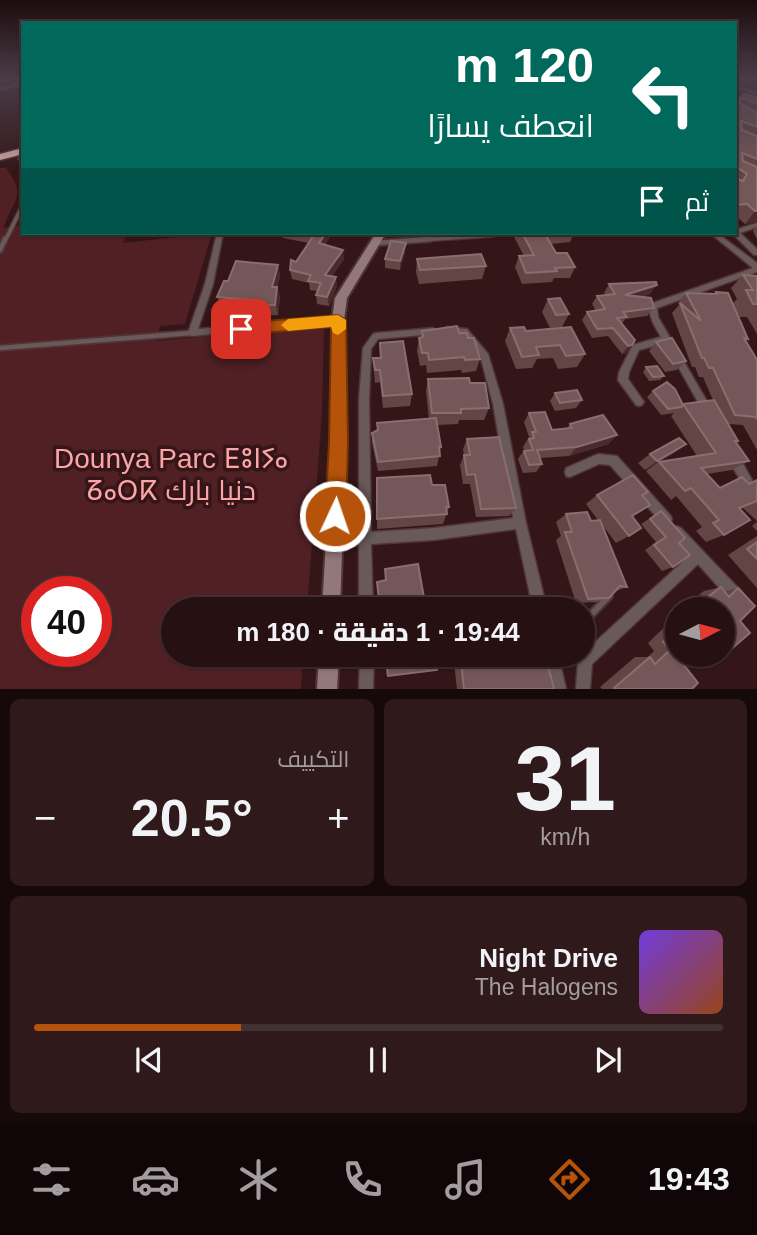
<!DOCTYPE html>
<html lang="ar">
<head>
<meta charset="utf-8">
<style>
	:root { --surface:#271012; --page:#2f191b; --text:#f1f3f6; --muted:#a49d9f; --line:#433032; --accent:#b45309 }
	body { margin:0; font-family:Arial,Cairo,"Noto Sans Tifinagh",sans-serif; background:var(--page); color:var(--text); direction:rtl; height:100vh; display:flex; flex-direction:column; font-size:26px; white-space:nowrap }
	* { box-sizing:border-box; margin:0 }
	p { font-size:23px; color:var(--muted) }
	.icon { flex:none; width:38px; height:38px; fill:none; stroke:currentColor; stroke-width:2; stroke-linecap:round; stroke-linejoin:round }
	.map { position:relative; height:689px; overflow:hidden; direction:ltr }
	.panel { display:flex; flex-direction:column; gap:10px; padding:10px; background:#15090a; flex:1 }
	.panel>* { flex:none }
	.hud { position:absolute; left:21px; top:21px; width:716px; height:214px; border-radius:0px; box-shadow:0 2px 5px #0004,0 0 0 2px var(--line); direction:rtl; background:#00695c; color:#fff; overflow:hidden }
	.needle { width:46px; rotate:84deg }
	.buttons { position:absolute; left:665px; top:597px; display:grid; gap:14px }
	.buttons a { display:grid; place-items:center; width:70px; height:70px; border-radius:50%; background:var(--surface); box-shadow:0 2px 5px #0004,0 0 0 2px var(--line); font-size:35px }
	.speed { position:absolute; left:21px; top:576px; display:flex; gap:14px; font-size:35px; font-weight:700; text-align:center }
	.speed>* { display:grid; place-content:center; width:91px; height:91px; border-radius:50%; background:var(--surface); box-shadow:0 2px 5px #0004,0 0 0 2px var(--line); line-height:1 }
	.speed .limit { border:10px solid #d22; background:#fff; color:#111 }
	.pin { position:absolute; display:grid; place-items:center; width:60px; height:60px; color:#fff; margin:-30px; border-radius:14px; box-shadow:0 4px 10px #0006 }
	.me { position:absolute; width:77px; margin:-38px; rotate:3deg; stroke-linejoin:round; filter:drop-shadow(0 0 5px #0008) }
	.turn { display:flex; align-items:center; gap:24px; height:147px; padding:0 28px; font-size:32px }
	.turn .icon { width:91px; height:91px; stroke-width:2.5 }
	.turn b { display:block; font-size:49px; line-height:60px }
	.then { display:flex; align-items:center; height:66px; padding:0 28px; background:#0003; gap:14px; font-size:26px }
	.big { font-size:52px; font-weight:800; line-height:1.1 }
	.panel .tile { flex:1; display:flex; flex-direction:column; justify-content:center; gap:10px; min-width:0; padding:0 24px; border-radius:10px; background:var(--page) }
	.panel .dial { align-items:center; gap:0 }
	.dial b { font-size:91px; line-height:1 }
	.song { display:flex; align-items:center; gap:21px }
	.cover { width:84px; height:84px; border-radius:10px; background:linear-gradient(135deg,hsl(260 70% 55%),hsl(20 70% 35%)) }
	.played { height:7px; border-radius:4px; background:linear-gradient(90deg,var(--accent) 30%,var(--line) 30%) }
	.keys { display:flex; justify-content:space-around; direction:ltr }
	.heat { display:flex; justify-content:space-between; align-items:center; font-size:38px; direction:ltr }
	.panel .tiles { flex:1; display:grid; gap:10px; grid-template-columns:1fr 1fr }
	.tile:last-child { grid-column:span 2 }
	.trip { position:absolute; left:161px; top:597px; width:434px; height:70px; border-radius:35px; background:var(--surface); box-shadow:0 2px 5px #0004,0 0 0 2px var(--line); font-weight:800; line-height:70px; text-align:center; direction:rtl }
	.tabs { display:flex; height:112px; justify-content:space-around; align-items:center; background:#100607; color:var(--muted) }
	.tabs .icon { width:49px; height:49px }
	.tabs .current { color:var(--accent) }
	.tabs b { font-size:32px; color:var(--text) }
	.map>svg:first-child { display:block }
</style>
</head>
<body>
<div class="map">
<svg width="757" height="689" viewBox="0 0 757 689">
	<rect width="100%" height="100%" fill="#341618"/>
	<path fill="#512024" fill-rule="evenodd" d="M0,168H6C29,198 11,200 4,228L23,225V233L26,234L127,233L123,243L212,233L185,324L160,326L156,341L324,326L322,413L307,609H173V654L303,655L301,689H0ZM37,592H96V651H37Z"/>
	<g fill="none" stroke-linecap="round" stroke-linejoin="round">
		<defs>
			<polyline id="lane-far3" points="0,89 23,83"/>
			<g id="lane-far2">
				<polyline points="5,241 23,205"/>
				<polyline points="404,241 493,235"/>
			</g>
			<g id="lane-far1">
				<polyline points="376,243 430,239"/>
				<polyline points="0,250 5,239"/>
				<polyline points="0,348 191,333"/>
			</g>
			<polyline id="lane" points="583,623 609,596"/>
			<g id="street">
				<polygon points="735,86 757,92 757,94 735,88"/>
				<polygon points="757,223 757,227 740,233 757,249 757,255 754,255 732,233 735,233 735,230"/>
				<polygon points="217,233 223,233 213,284 198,329 338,317 342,320 341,322 192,336 189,335 188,333 205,284"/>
				<path d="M710,233H717L757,263V272L657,308L658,317L712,410L710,413L707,414L704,413L665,343L639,350L629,372L628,379L644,402L642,405L639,406L636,405L618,380L619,372L633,345L661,337C655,326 648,317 650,304L753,268Z"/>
				<polygon points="447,327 467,329 488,354 503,404 526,523 547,609 533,609 516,529 434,540 371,544 373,609 359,609 359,545 334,547 330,545 328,541 330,537 334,535 359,533 359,399 363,348 373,334 376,333 433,328 437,331 433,334 378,339 371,349 369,399 371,532 434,528 513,518 493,404 480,355 462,334 444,332 443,330"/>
				<polygon points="598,454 617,456 670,515 672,519 670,523 666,525 662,523 610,465 599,464 570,477 566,476 565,472 566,468"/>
				<polygon points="734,454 738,455 752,480 751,484 747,485 743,484 730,463 729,459 730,455"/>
				<polygon points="677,526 681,528 741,591 742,596 741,601 736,602 731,601 698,564 592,664 590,689 576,689 578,661 580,656 690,555 673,536 671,532 673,528"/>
				<polygon points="360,654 374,654 373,689 359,689"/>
				<polygon points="544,654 558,654 566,689 552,689"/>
			</g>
			<g id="secondary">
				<polygon points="20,154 23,154 23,161 19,159"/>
				<polygon points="376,233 386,233 347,298 344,320 346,442 340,609 322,609 332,442 332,320 335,298"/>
				<polygon points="319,654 339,654 337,689 317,689"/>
			</g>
			<polygon id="highway" points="23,148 23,154 0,160 0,154"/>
		</defs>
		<use href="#lane-far3" stroke="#503436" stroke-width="4.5"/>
		<use href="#lane-far2" stroke="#503436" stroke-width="6"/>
		<use href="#lane-far1" stroke="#503436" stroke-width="8"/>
		<use href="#lane" stroke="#503436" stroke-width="10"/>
		<use href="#street" stroke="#503436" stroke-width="3"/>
		<use href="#secondary" stroke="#503436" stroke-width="4"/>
		<use href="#highway" stroke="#503436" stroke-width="3"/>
		<use href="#lane-far3" stroke="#695959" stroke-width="2.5"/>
		<use href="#lane-far2" stroke="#695959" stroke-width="3.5"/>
		<use href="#lane-far1" stroke="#695959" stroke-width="4.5"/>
		<use href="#lane" stroke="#695959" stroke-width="6"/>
		<use href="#street" fill="#695959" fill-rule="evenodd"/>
		<use href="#secondary" fill="#927879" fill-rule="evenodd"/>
		<use href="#highway" fill="#cfa7a7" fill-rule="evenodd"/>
	</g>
	<g fill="#644546">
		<polygon points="735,78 748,78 743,82 735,80"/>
		<polygon points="744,94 757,97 757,221 745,224 737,217 735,217 735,101"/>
		<polygon points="757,226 757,239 753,231"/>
		<polygon points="282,233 332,233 325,245 344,259 332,276 337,286 329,306 317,304 316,295 317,291 310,290 309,283 292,279 290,270 309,243 283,238"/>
		<polygon points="512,233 574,233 570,242 551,244 556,253 575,267 570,278 554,278 552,282 522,284 515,267 519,256 524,256"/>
		<polygon points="405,252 400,270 385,268 385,259"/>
		<polygon points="417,259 486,266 482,279 419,284 416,272"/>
		<polygon points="278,265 280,276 277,288 280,297 278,315 253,316 252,310 221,307 217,297 228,281"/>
		<polygon points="743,275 757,276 757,334 747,317 739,317 733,303 737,299 731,288"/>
		<polygon points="609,284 650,294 641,297 654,308 647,316 625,319 622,324 635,340 626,353 622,354 608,336 592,338 582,320 587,312 596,311 592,304 597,296 605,295 604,293"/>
		<polygon points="716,292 748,339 746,340 757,360 757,450 743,425 728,424 738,441 736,442 749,461 732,470 707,474 720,488 749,484 757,480 757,521 743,508 740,509 724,535 706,542 696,531 702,527 676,496 671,500 646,471 657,463 645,470 638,463 650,454 686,444 659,462 697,456 671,416 674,413 661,415 647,397 653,391 683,405 713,400 703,377 699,377 695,367 692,367 672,313 679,305 678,303 686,293 714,294"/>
		<polygon points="548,299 569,314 562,327 550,328 542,312"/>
		<polygon points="510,328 526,331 585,354 577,367 558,369 553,358 537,359 532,368 516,369 505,341"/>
		<polygon points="422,331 459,333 468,338 480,359 476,371 462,373 461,370 427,373 426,365 420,366 417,351 419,338 421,338"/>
		<polygon points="656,342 686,361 677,370 665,372 649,351"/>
		<polygon points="380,343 412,394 410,406 383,408 380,382 375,383 374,371 373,358 380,358"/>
		<polygon points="646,367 664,376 660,380 649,381 643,372"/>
		<polygon points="428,379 470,383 489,408 484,420 459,420 458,424 437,425 441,447 437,466 378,471 372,443 372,433 378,431 377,423 429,419 426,391"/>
		<polygon points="555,393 582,400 576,408 555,411 550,401"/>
		<polygon points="529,413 552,430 567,428 570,424 609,444 569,456 540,458 542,464 536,472 523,473 518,459 524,450 523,447 529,437 524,422"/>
		<polygon points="467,439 516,508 509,516 476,517 470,484 463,484 460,465 464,455 463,449"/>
		<polygon points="377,478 432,485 449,507 443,524 377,529"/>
		<polygon points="597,495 642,495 632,516 629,536 616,543 603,526 627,587 616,591 609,598 596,602 576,603 556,540 561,536 556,522 566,514 591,521 598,520 586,504"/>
		<polygon points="661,511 679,543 673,567 662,571 645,550 656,542 641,524"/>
		<polygon points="757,522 757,531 752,526"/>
		<polygon points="757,536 757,588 728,555"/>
		<polygon points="721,587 724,591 738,588 740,621 729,651 723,651 723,609 680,609 704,591"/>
		<polygon points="677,611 677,654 684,665 692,689 602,689 600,687 635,657 648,657 654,651 648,643 674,618 672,615"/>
		<polygon points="453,654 545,654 554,689 457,689"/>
	</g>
	<g fill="#4a2a2c">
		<polygon points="0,78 21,78 22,79 0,85"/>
		<polygon points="755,211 757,211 757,221 745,224"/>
		<polygon points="326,233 332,233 321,252 319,243"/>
		<polygon points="406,243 405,252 400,270 400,261"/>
		<polygon points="343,250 344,259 326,284 325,275"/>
		<polygon points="278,265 280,276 277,288 280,297 278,315 272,287"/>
		<polygon points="336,277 337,286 329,306 327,297"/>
		<polygon points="657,285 650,294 619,303 625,295"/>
		<polygon points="632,345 626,353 622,354 628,346"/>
		<polygon points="617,435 609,444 569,456 577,447"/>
		<polygon points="686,444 673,454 645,470 657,461"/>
	</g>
	<g fill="#745758" stroke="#8a6e6f" stroke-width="2">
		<polygon points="744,94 757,97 757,104 744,98 740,99 740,103 757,113 757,127 741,121 742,130 757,136 757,159 742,153 743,161 757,167 757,211 755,211 747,204 735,205 735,178 743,181 747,174 735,166 735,101"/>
		<polygon points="301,233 326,233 319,243 343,250 325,275 336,277 327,297 316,295 321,283 308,281 311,275 290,270 291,260 296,262 314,235"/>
		<polygon points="522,233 559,233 545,234 556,253 567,253 575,267 555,268 557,271 526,273 519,256 534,255"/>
		<polygon points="391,241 406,243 400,261 385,259"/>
		<polygon points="481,254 486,266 420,270 417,259"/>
		<polygon points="236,261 278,265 272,287 277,287 275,305 250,306 251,300 217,297 224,281 228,281"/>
		<polygon points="743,275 757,276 757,304 753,304 746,290 753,290"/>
		<polygon points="656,282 657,285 625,295 651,298 654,308 623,312 627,317 617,318 635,340 632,345 628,346 613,328 597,329 587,312 605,309 597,296 615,294 609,284"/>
		<polygon points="716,292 728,293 748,339 744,338 757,360 757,419 756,417 735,415 713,368 709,368 704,358 702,358 680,303 701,321 686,293 717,294"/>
		<polygon points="560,298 569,314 556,315 548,299"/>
		<polygon points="457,326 459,333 467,333 468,338 474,338 480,359 465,360 464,357 429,360 428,353 422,353 419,338 423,337 422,331"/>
		<polygon points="524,327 526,331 571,327 585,354 566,356 560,345 536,347 539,355 522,357 510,328"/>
		<polygon points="672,338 686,361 673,364 656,342"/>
		<polygon points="403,341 412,394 383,396 380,370 375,370 373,358 381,358 380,343"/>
		<polygon points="657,366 664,376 653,377 646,367"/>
		<polygon points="469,378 470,383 485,383 489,408 461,409 461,413 432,413 428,379"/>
		<polygon points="667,382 675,389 683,405 681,407 668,409 653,391"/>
		<polygon points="577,390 582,400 560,403 555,393"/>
		<polygon points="714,400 738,441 735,441 749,461 701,468 720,488 742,477 749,484 757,480 757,501 739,508 750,520 724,535 713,523 719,520 691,488 685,491 659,462 716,453 683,404"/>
		<polygon points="545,412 552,430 572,428 570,424 603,415 617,435 577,447 537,450 542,464 529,465 524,451 533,450 529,439 534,438 532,432 536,432 529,413"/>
		<polygon points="436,418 441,447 439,447 440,456 378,462 372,433 378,430 377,423"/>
		<polygon points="499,437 516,508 481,509 475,474 467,475 464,455 470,455 467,439"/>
		<polygon points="679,438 686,444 657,461 650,454"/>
		<polygon points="430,475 432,485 445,485 449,507 446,507 447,514 377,519 377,478"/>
		<polygon points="633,475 648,492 642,495 650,505 632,516 641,528 629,536 597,495"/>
		<polygon points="661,511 685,538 679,543 690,555 673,567 654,545 666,537 650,519"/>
		<polygon points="587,512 591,521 600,520 627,587 620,586 609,598 588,599 565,532 572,532 566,514"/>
		<polygon points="757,542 757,559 747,549"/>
		<polygon points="418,564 426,609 380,609 377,582 386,580 385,569"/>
		<polygon points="721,587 729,597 738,588 755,606 740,621 750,633 729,651 723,643 723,609 692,609"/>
		<polygon points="677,628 677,654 696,654 684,665 698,683 692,689 614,689 614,688 650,657 655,664 670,650 663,642"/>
		<polygon points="385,654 434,654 437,670 388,676"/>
		<polygon points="460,654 545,654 554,689 464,689"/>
	</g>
	<linearGradient id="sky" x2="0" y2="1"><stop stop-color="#1d0c0d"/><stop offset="0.45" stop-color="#4a3c48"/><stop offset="1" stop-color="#4a3c48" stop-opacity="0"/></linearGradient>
	<rect width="757" height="174" fill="url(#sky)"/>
	<polygon fill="#b45309" stroke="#753606" stroke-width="2" points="338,315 346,320 348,442 346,516 343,524 335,527 328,524 325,516 329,442 331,327 241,335 233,329 241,323"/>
	<polygon fill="#f59e0b" points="338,315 346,320 346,329 338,335 333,333 331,327 288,331 281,325 288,319"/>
	<g text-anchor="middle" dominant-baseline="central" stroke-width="7" stroke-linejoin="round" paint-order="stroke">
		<g font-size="28" fill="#fda4a7" stroke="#341618">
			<text x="171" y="458">Dounya Parc ⴹⵓⵏⵢⴰ<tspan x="171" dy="32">ⵒⴰⵔⴽ دنيا بارك</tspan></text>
		</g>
	</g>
</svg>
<div class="buttons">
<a><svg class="needle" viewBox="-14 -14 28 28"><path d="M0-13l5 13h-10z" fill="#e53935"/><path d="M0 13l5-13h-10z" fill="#a49d9f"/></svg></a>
</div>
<div class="speed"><div class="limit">40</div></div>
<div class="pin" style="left:241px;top:329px;background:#d93025"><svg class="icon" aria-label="arrive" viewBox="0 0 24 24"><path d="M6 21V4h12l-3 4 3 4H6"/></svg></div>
<svg class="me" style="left:335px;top:516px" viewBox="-20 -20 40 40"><circle r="17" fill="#b45309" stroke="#fff" stroke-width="3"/><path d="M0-11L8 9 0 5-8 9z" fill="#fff"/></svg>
<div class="trip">19:44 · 1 دقيقة · 180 m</div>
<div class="hud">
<div class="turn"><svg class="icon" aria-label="left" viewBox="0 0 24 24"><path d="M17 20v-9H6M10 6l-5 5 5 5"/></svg><div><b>120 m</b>انعطف يسارًا</div></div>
<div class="then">ثم<svg class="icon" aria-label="arrive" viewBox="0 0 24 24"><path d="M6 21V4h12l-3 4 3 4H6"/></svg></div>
</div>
</div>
<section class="panel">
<div class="tiles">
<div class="tile dial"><b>31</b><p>km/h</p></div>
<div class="tile"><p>التكييف</p>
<div class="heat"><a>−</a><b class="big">20.5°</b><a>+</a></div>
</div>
<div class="tile">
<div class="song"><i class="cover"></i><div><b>Night Drive</b><p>The Halogens</p></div></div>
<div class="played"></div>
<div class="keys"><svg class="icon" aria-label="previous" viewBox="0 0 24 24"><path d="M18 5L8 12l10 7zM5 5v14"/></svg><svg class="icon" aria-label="pause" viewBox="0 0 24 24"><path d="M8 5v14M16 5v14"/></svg><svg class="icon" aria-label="next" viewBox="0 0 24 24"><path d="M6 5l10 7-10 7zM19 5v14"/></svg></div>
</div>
</div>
</section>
<nav class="tabs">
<b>19:43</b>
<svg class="icon current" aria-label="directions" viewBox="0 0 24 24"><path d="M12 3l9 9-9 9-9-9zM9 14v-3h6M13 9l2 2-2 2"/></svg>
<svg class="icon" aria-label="music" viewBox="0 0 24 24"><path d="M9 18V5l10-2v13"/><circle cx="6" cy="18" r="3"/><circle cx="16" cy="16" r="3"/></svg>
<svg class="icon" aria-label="phone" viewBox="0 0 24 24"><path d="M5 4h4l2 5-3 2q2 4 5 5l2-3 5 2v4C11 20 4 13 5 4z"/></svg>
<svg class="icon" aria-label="climate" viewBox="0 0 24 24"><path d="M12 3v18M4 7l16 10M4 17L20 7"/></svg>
<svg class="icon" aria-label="car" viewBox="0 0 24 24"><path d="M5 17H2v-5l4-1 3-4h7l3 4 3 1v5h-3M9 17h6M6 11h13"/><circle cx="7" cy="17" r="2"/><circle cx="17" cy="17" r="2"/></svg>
<svg class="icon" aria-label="filters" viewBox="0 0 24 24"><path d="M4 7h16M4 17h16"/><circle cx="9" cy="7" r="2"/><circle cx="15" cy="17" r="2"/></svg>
</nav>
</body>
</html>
